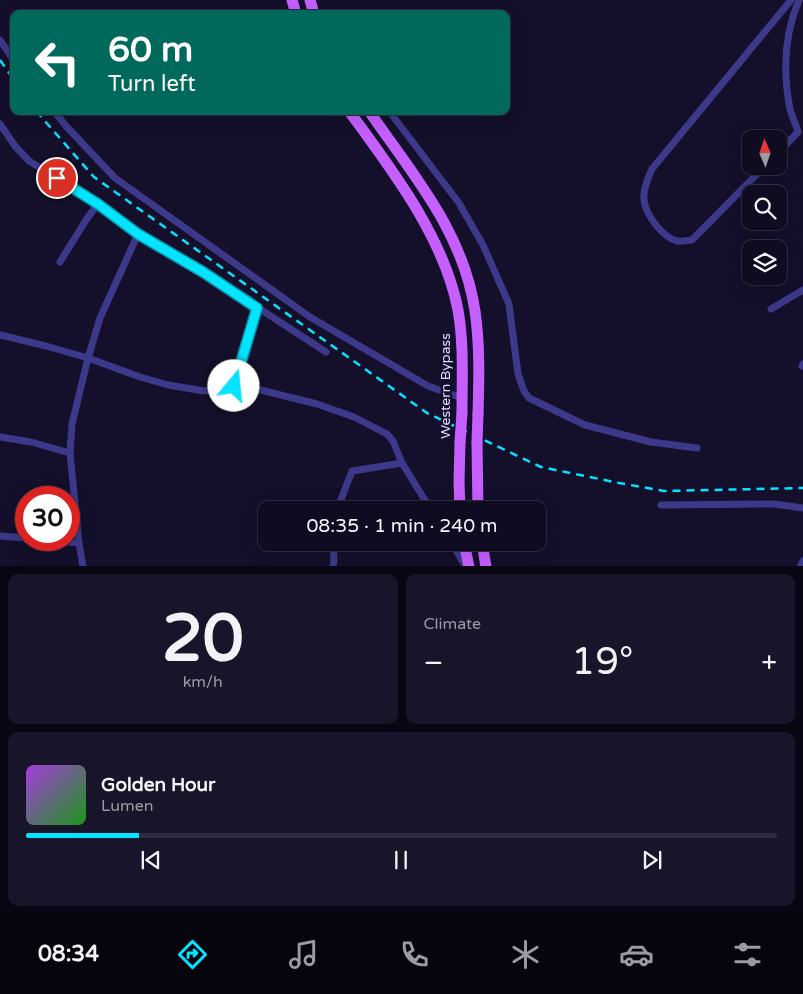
<!DOCTYPE html>
<html lang="en">
<head>
<meta charset="utf-8">
<style>
	:root { --surface:#0f0b20; --page:#181429; --text:#f1f3f6; --muted:#9b9ba5; --line:#2f2b3e; --accent:#04e3ff }
	body { margin:0; font-family:"Varela Round",sans-serif; background:var(--page); color:var(--text); height:100vh; display:flex; flex-direction:column; font-size:19px; white-space:nowrap }
	* { box-sizing:border-box; margin:0 }
	p { font-size:16px; color:var(--muted) }
	.icon { flex:none; width:28px; height:28px; fill:none; stroke:currentColor; stroke-width:2; stroke-linecap:round; stroke-linejoin:round }
	.map { position:relative; height:566px; overflow:hidden }
	.drawer { display:flex; flex-direction:column; gap:8px; padding:8px; background:#080612; flex:1 }
	.drawer>* { flex:none }
	.guide { position:absolute; left:10px; top:10px; width:500px; height:105px; border-radius:10px; box-shadow:0 5px 20px #0002,0 0 0 1px var(--line); background:#00695c; color:#fff; overflow:hidden }
	.needle { width:32px; rotate:358deg }
	.fabs { position:absolute; left:742px; top:130px; display:grid; gap:10px }
	.fabs a { display:grid; place-items:center; width:45px; height:45px; border-radius:10px; background:var(--surface); box-shadow:0 5px 20px #0002,0 0 0 1px var(--line); font-size:25px }
	.speed { position:absolute; left:15px; top:486px; display:flex; gap:10px; font-size:25px; font-weight:700; text-align:center }
	.speed>* { display:grid; place-content:center; width:65px; height:65px; border-radius:50%; background:var(--surface); box-shadow:0 5px 20px #0002,0 0 0 1px var(--line); line-height:1 }
	.speed .limit { border:8px solid #d22; background:#fff; color:#111 }
	.pin { position:absolute; display:grid; place-items:center; width:42px; height:42px; color:#fff; margin:-21px; border:2px solid #fff; border-radius:50%; box-shadow:0 1px 5px #0007 }
	.me { position:absolute; width:55px; margin:-28px; rotate:17deg; stroke-linejoin:round; filter:drop-shadow(0 0 4px #0008) }
	.turn { display:flex; align-items:center; gap:18px; height:105px; padding:0 15px; font-size:22px }
	.turn .icon { width:65px; height:65px; stroke-width:2.5 }
	.turn b { display:block; font-size:35px; line-height:42px }
	.big { font-size:38px; font-weight:600; line-height:1.1 }
	.drawer .widget { flex:1; display:flex; flex-direction:column; justify-content:center; gap:8px; min-width:0; padding:0 18px; border-radius:10px; background:var(--page) }
	.drawer .dial { align-items:center; gap:0 }
	.dial b { font-size:65px; line-height:1 }
	.song { display:flex; align-items:center; gap:15px }
	.cover { width:60px; height:60px; border-radius:8px; background:linear-gradient(135deg,hsl(280 70% 55%),hsl(120 70% 35%)) }
	.played { height:5px; border-radius:2px; background:linear-gradient(90deg,var(--accent) 15%,var(--line) 15%) }
	.keys { display:flex; justify-content:space-around; direction:ltr }
	.heat { display:flex; justify-content:space-between; align-items:center; font-size:28px; direction:ltr }
	.drawer .tiles { flex:1; display:grid; gap:8px; grid-template-columns:1fr 1fr }
	.widget:last-child { grid-column:span 2 }
	.trip { position:absolute; left:258px; top:501px; width:288px; height:50px; border-radius:10px; background:var(--surface); box-shadow:0 5px 20px #0002,0 0 0 1px var(--line); font-weight:600; line-height:50px; text-align:center }
	.menu { display:flex; height:80px; justify-content:space-around; align-items:center; background:#06040d; color:var(--muted) }
	.menu .icon { width:35px; height:35px }
	.menu .current { color:var(--accent) }
	.menu b { font-size:22px; color:var(--text) }
	.map>svg:first-child { display:block }
</style>
</head>
<body>
<div class="map">
<svg width="803" height="567" viewBox="0 0 803 567">
	<rect width="100%" height="100%" fill="#140f2a"/>
	<g fill="none" stroke-linecap="round" stroke-linejoin="round">
		<g stroke="#3d398a" stroke-width="7">
			<polyline points="0,40 14,61"/>
			<polyline points="54,111 66,126 115,178 310,317 428,386 462,398"/>
			<polyline points="389,111 459,203 483,245 509,304 518,374 524,391 529,398 585,425 651,442 697,448"/>
			<polyline points="0,124 15,146 29,161 98,204 138,234 203,272 326,352"/>
			<path d="M779,152L798,132C796,124 792,117 790,109C783,73 784,35 799,0"/>
			<path d="M765,166L692,240C688,240 681,242 677,241C662,237 645,214 644,199C643,189 648,178 652,169L791,0"/>
			<polyline points="60,262 88,217 98,204"/>
			<polyline points="771,309 803,290"/>
			<polyline points="0,335 46,346 88,358 140,377 168,385 204,391 234,386 248,387 317,404 354,417 387,434 393,441 402,463 431,510"/>
			<polyline points="802,366 803,364"/>
			<polyline points="234,386 257,308"/>
			<polyline points="0,437 31,442 70,453"/>
			<polyline points="661,505 774,504 803,508"/>
			<polyline points="337,510 352,471 402,463"/>
			<polyline points="0,536 26,538"/>
			<polyline points="47,540 79,543"/>
			<polyline points="451,542 466,567"/>
			<polyline points="83,567 79,543 70,453 72,424 88,358 100,318 138,234"/>
			<polyline points="333,567 334,560 333,542"/>
			<polyline points="800,567 803,561"/>
		</g>
		<g stroke="#c55fff" stroke-width="11">
			<polyline points="292,0 296,14"/>
			<polyline points="310,0 314,14"/>
			<path d="M349,111C392,170 444,237 458,310C464,344 462,379 462,413"/>
			<path d="M369,111C413,175 463,231 475,311C480,345 479,380 478,414"/>
			<polyline points="477,443 478,510"/>
			<polyline points="460,510 459,482 460,442"/>
			<polyline points="464,542 469,567"/>
			<polyline points="482,542 486,567"/>
		</g>
		<g stroke="#04e3ff" stroke-width="2.5" stroke-dasharray="8 6" stroke-linecap="butt">
			<polyline points="0,60 14,80"/>
			<polyline points="36,111 94,177 427,413 541,467 619,483 664,491 803,488"/>
		</g>
		<g stroke="#c55fff" stroke-width="11">
			<polyline points="460,442 462,413"/>
			<polyline points="477,443 478,414"/>
		</g>
	</g>
	<g fill="none" stroke-linecap="round" stroke-linejoin="round">
		<defs>
			<polyline id="route" points="57,178 98,204 138,234 203,272 257,308 234,386"/>
		</defs>
		<use href="#route" stroke="#0394a6" stroke-width="12"/>
		<use href="#route" stroke="#04e3ff" stroke-width="9"/>
	</g>
	<g text-anchor="middle" dominant-baseline="central" stroke-width="5" stroke-linejoin="round" paint-order="stroke">
		<g font-size="14" fill="#ddd8ff" stroke="#140f2a">
			<text transform="translate(445 386) rotate(-90)">Western Bypass</text>
		</g>
	</g>
</svg>
<div class="fabs">
<a><svg class="needle" viewBox="-14 -14 28 28"><path d="M0-13l5 13h-10z" fill="#e53935"/><path d="M0 13l5-13h-10z" fill="#9b9ba5"/></svg></a>
<a><svg class="icon" aria-label="search" viewBox="0 0 24 24"><circle cx="10" cy="10" r="6"/><path d="M15 15l6 6"/></svg></a>
<a><svg class="icon" aria-label="layers" viewBox="0 0 24 24"><path d="M12 4l9 5-9 5-9-5zM3 14l9 5 9-5"/></svg></a>
</div>
<div class="speed"><div class="limit">30</div></div>
<div class="pin" style="left:57px;top:178px;background:#d93025"><svg class="icon" aria-label="arrive" viewBox="0 0 24 24"><path d="M6 21V4h12l-3 4 3 4H6"/></svg></div>
<svg class="me" style="left:234px;top:386px" viewBox="-20 -20 40 40"><circle r="19" fill="#fff"/><path d="M0-13L10 11 0 6-10 11z" fill="#04e3ff"/></svg>
<div class="trip">08:35 · 1 min · 240 m</div>
<div class="guide">
<div class="turn"><svg class="icon" aria-label="left" viewBox="0 0 24 24"><path d="M17 20v-9H6M10 6l-5 5 5 5"/></svg><div><b>60 m</b>Turn left</div></div>
</div>
</div>
<section class="drawer">
<div class="tiles">
<div class="widget dial"><b>20</b><p>km/h</p></div>
<div class="widget"><p>Climate</p>
<div class="heat"><a>−</a><b class="big">19°</b><a>+</a></div>
</div>
<div class="widget">
<div class="song"><i class="cover"></i><div><b>Golden Hour</b><p>Lumen</p></div></div>
<div class="played"></div>
<div class="keys"><svg class="icon" aria-label="previous" viewBox="0 0 24 24"><path d="M18 5L8 12l10 7zM5 5v14"/></svg><svg class="icon" aria-label="pause" viewBox="0 0 24 24"><path d="M8 5v14M16 5v14"/></svg><svg class="icon" aria-label="next" viewBox="0 0 24 24"><path d="M6 5l10 7-10 7zM19 5v14"/></svg></div>
</div>
</div>
</section>
<nav class="menu">
<b>08:34</b>
<svg class="icon current" aria-label="directions" viewBox="0 0 24 24"><path d="M12 3l9 9-9 9-9-9zM9 14v-3h6M13 9l2 2-2 2"/></svg>
<svg class="icon" aria-label="music" viewBox="0 0 24 24"><path d="M9 18V5l10-2v13"/><circle cx="6" cy="18" r="3"/><circle cx="16" cy="16" r="3"/></svg>
<svg class="icon" aria-label="phone" viewBox="0 0 24 24"><path d="M5 4h4l2 5-3 2q2 4 5 5l2-3 5 2v4C11 20 4 13 5 4z"/></svg>
<svg class="icon" aria-label="climate" viewBox="0 0 24 24"><path d="M12 3v18M4 7l16 10M4 17L20 7"/></svg>
<svg class="icon" aria-label="car" viewBox="0 0 24 24"><path d="M5 17H2v-5l4-1 3-4h7l3 4 3 1v5h-3M9 17h6M6 11h13"/><circle cx="7" cy="17" r="2"/><circle cx="17" cy="17" r="2"/></svg>
<svg class="icon" aria-label="filters" viewBox="0 0 24 24"><path d="M4 7h16M4 17h16"/><circle cx="9" cy="7" r="2"/><circle cx="15" cy="17" r="2"/></svg>
</nav>
</body>
</html>
